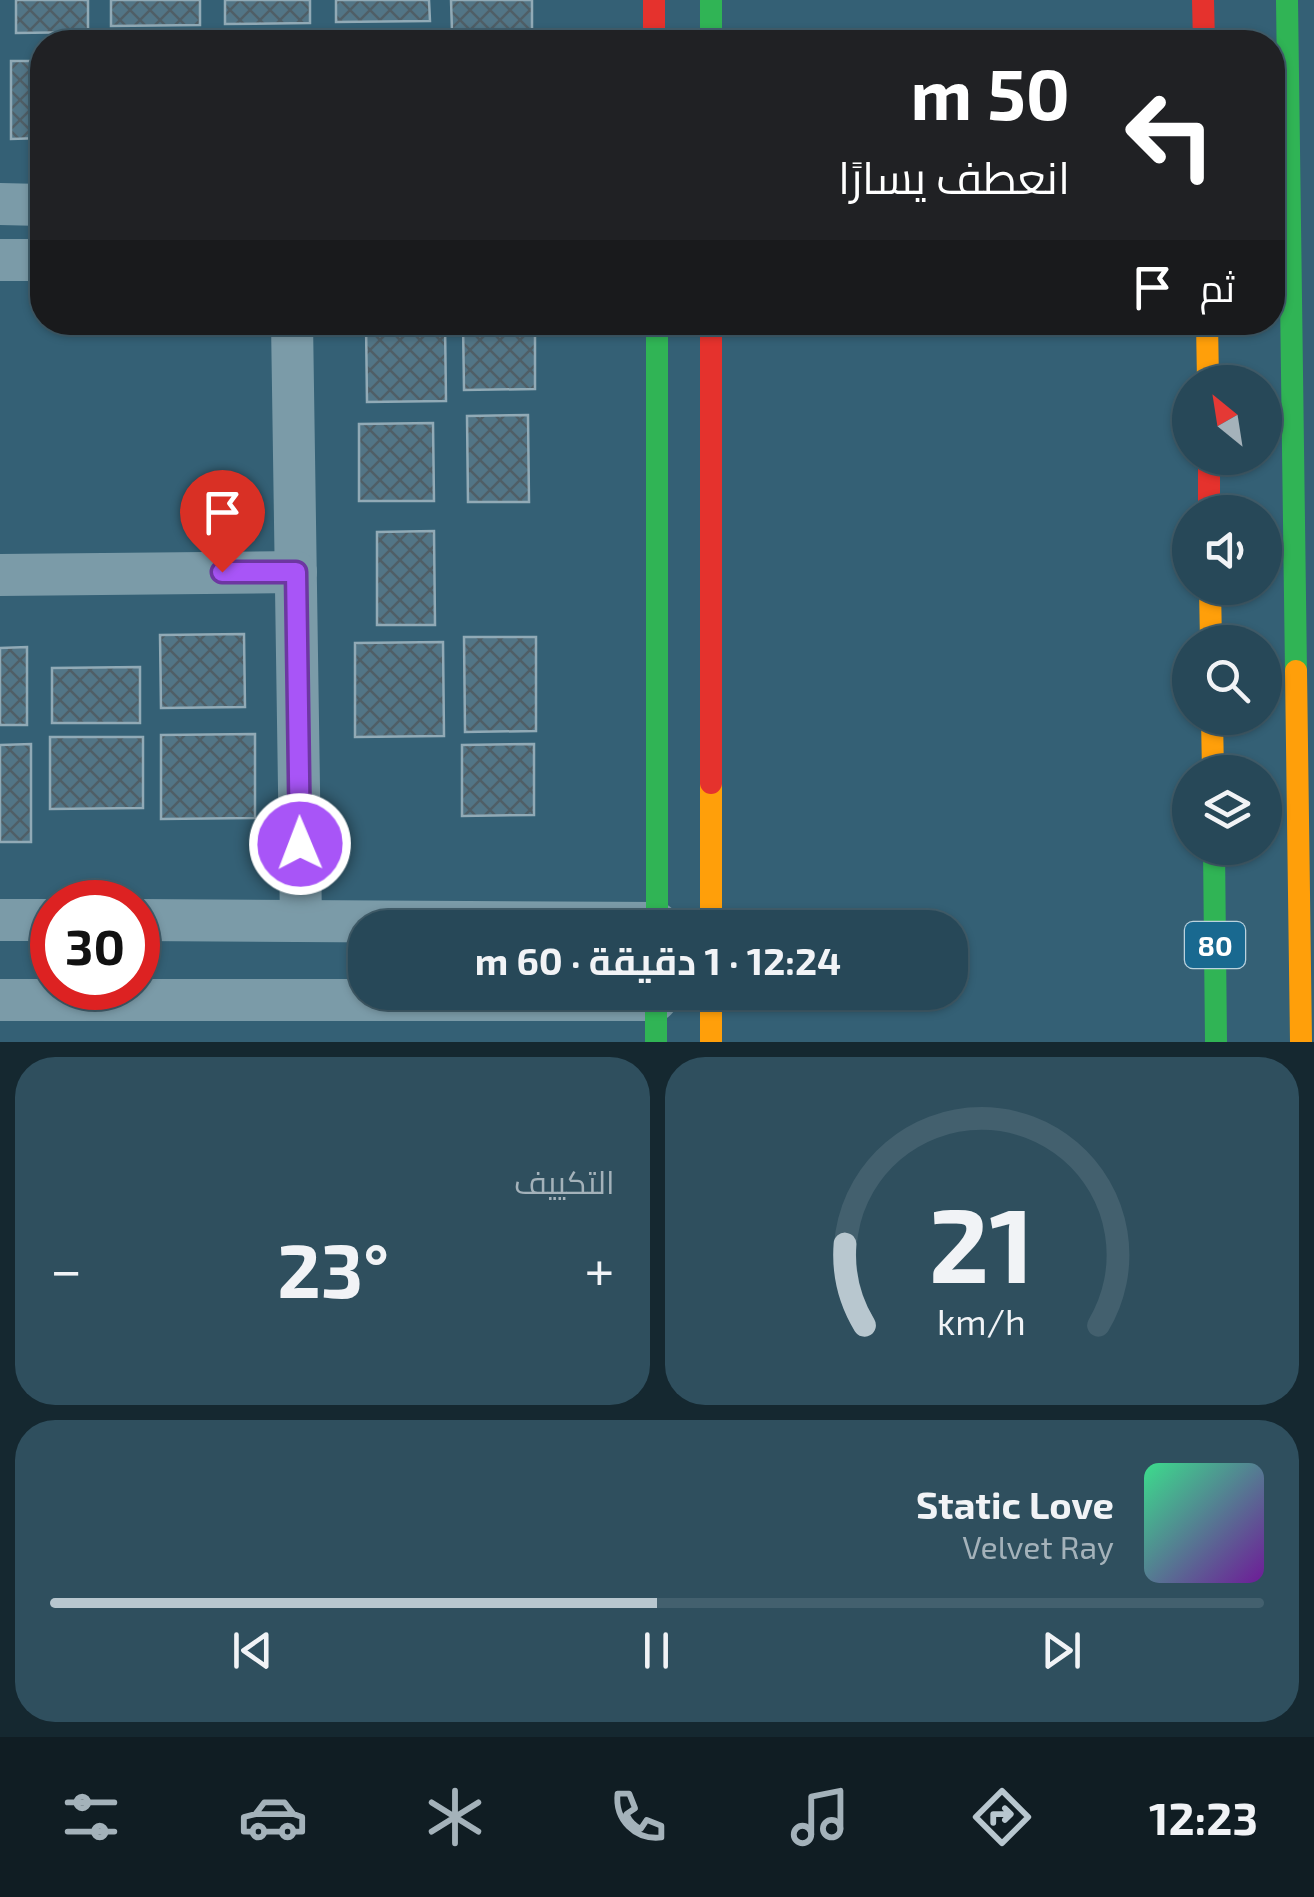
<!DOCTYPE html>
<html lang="ar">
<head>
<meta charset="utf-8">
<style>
	:root { --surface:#274858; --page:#2f4f5e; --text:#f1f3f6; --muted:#a4b2ba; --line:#43606e; --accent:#b8c7cf }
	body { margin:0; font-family:"Exo 2",Cairo,sans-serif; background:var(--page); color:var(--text); direction:rtl; height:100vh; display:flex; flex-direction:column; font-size:38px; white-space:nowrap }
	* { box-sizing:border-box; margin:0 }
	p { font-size:32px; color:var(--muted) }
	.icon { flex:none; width:55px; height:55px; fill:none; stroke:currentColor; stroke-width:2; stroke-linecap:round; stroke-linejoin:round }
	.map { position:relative; height:1042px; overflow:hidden; direction:ltr }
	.sheet { display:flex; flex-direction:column; gap:15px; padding:15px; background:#152830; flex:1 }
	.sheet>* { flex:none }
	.top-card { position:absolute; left:30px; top:30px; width:1255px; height:305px; border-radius:40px; box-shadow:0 2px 8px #0004,0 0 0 2px var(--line); direction:rtl; background:#202124; color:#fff; overflow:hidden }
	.needle { width:65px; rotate:330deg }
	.buttons { position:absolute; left:1172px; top:365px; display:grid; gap:20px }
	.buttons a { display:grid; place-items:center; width:110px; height:110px; border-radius:50%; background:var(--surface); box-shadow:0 2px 8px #0004,0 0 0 2px var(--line); font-size:50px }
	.speed { position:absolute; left:30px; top:880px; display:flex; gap:20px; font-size:50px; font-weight:700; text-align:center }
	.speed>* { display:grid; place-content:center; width:130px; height:130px; border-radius:50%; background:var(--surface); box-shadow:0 2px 8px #0004,0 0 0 2px var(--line); line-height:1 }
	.speed .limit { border:15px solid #d22; background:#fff; color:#111 }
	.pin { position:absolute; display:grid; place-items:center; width:85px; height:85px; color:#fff; margin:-102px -42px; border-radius:50% 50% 50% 0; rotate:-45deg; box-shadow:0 0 10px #0007 }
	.pin .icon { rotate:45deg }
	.me { position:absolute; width:110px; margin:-55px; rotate:359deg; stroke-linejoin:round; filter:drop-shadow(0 0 8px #0008) }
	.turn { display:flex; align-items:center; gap:35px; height:210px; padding:0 50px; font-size:45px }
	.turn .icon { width:130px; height:130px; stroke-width:2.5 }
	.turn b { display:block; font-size:70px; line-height:85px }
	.then { display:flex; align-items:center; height:95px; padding:0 50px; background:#0003; gap:20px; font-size:38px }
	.big { font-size:75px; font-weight:700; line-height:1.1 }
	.sheet .tile { flex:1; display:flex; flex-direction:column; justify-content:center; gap:15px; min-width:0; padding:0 35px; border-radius:40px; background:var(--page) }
	.sheet .dial { align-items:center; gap:0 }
	.dial svg { height:260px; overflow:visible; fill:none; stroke:var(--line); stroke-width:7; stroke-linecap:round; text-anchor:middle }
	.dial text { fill:var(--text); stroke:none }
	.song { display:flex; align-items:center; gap:30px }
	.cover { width:120px; height:120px; border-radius:15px; background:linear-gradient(135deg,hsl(150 70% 55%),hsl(280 70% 35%)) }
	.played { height:10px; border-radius:5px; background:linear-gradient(90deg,var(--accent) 50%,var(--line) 50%) }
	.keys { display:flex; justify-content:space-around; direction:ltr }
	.heat { display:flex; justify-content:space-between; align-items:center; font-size:55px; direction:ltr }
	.sheet .tiles { flex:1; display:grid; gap:15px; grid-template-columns:1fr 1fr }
	.tile:last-child { grid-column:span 2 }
	.trip { position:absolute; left:348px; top:910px; width:620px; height:100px; border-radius:40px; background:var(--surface); box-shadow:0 2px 8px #0004,0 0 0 2px var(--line); font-weight:700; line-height:100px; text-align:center; direction:rtl }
	.menu { display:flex; height:160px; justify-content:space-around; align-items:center; background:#101d23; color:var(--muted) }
	.menu .icon { width:70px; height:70px }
	.menu .current { color:var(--accent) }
	.menu b { font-size:45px; color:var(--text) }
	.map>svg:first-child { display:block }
</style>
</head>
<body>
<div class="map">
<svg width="1314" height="1042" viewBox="0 0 1314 1042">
	<defs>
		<pattern id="building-cross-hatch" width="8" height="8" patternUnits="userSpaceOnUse" patternTransform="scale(2.5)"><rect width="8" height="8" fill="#527586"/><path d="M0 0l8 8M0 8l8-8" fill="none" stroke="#4f5e66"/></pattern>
	</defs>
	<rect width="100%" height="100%" fill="#346075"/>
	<g fill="url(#building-cross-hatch)" stroke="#91aab6" stroke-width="2.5">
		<polygon points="16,0 88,0 88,32 16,33"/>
		<polygon points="111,0 200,0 200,25 111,26"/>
		<polygon points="225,0 310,0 310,23 225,24"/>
		<polygon points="336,0 429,0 430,21 336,22"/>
		<polygon points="451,0 532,0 532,31 452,31"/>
		<polygon points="11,61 42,61 42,138 11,139"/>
		<polygon points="366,322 445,322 446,401 367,402"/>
		<polygon points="463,322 535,322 535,389 464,390"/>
		<polygon points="528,415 529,502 468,502 467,416"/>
		<polygon points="433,423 434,501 359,501 359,424"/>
		<polygon points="434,531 435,625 377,625 377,532"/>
		<polygon points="244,634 245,707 161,708 160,635"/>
		<polygon points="464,637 536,637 536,731 465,732"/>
		<polygon points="443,642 444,736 355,737 355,643"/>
		<polygon points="27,647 27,725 0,725 0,648"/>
		<polygon points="140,667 140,723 52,723 52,668"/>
		<polygon points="255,734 255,818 161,819 161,735"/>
		<polygon points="50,737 143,737 143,808 50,809"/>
		<polygon points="31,744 31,842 0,842 0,745"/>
		<polygon points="534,744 534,815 462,816 462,745"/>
	</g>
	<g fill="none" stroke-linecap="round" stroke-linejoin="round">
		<g stroke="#7b9ba8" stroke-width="42">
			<polyline points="0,204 42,205"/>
			<polyline points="0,260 42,260"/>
			<polyline points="292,322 301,921"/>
			<polyline points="0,575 296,572"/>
			<polyline points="0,920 52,920"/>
			<polyline points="138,920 657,923"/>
			<polyline points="0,1000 656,1000"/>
		</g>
		<g stroke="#30b455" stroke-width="22">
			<polyline points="711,0 711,42"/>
			<polyline points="1287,0 1296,671"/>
			<polyline points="657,322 657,928"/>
			<polyline points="1214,848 1216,1042"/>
			<polyline points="656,992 656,1042"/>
		</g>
		<g stroke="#ff9f0a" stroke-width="22">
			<polyline points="1207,322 1208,382"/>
			<polyline points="1210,588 1211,642"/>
			<polyline points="1296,671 1301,1042"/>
			<polyline points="1212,718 1213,772"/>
			<polyline points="711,783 711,928"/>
			<polyline points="711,992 711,1042"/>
		</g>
		<g stroke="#e5322d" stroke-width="22">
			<polyline points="654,0 654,42"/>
			<polyline points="1203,0 1204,42"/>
			<polyline points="711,322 711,783"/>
			<polyline points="1209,458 1209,512"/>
		</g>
	</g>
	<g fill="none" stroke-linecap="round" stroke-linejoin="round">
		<defs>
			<polyline id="route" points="222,572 296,572 300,844"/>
		</defs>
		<use href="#route" stroke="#6d37a1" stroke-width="25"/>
		<use href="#route" stroke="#a855f7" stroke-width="18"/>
	</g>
	<g text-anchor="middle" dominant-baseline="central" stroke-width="10" stroke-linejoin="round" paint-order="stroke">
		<rect fill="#196990" stroke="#bad2de" stroke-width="2.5" x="1185" y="922" width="60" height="46" rx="8"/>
		<g font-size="28" font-weight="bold" fill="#fff">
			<text x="1215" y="945">80</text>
		</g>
	</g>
</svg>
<div class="buttons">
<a><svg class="needle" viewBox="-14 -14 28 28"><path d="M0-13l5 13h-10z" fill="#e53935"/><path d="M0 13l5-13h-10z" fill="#a4b2ba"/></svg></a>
<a><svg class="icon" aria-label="sound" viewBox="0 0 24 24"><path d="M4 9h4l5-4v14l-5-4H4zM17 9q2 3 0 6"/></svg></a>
<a><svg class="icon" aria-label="search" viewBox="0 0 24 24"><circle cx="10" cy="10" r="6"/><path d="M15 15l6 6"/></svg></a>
<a><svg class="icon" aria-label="layers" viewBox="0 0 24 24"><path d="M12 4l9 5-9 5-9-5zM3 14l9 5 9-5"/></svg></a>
</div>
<div class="speed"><div class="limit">30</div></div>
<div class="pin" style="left:222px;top:572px;background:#d93025"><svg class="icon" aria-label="arrive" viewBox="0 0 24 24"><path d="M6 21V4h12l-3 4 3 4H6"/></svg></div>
<svg class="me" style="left:300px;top:844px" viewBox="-20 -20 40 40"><circle r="17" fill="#a855f7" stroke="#fff" stroke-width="3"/><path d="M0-11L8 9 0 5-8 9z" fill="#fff"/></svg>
<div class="trip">12:24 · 1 دقيقة · 60 m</div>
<div class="top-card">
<div class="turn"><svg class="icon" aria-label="left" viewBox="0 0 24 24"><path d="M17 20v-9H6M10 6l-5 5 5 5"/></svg><div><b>50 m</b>انعطف يسارًا</div></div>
<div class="then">ثم<svg class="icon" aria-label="arrive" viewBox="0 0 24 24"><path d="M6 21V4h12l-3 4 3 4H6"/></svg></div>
</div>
</div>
<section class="sheet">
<div class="tiles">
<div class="tile dial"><svg viewBox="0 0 100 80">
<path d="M14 69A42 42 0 1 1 86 69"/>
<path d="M14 69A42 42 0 0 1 8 44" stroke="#b8c7cf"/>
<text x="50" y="56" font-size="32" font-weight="700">21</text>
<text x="50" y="72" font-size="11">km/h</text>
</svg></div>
<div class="tile"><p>التكييف</p>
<div class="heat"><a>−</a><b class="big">23°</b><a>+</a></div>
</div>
<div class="tile">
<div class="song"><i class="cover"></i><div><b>Static Love</b><p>Velvet Ray</p></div></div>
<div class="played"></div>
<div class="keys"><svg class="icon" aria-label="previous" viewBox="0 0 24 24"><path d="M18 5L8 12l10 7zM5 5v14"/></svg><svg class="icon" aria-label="pause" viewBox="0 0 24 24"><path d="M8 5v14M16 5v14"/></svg><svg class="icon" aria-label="next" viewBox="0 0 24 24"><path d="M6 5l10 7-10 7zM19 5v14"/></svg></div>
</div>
</div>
</section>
<nav class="menu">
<b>12:23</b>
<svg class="icon current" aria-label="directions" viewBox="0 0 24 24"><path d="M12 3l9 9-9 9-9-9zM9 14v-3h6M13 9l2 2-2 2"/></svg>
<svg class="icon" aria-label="music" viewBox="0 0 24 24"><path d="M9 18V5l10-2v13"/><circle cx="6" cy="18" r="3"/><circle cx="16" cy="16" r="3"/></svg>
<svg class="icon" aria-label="phone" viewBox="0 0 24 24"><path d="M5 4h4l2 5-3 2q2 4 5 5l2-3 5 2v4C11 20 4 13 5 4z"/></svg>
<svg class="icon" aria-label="climate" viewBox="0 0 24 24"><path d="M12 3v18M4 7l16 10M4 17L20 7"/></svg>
<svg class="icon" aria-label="car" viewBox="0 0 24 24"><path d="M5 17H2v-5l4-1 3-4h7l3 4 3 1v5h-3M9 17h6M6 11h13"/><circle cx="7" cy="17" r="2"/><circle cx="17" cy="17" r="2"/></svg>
<svg class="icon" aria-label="filters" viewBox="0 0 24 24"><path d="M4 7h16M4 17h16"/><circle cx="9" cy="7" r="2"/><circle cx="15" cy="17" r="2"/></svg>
</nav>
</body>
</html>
